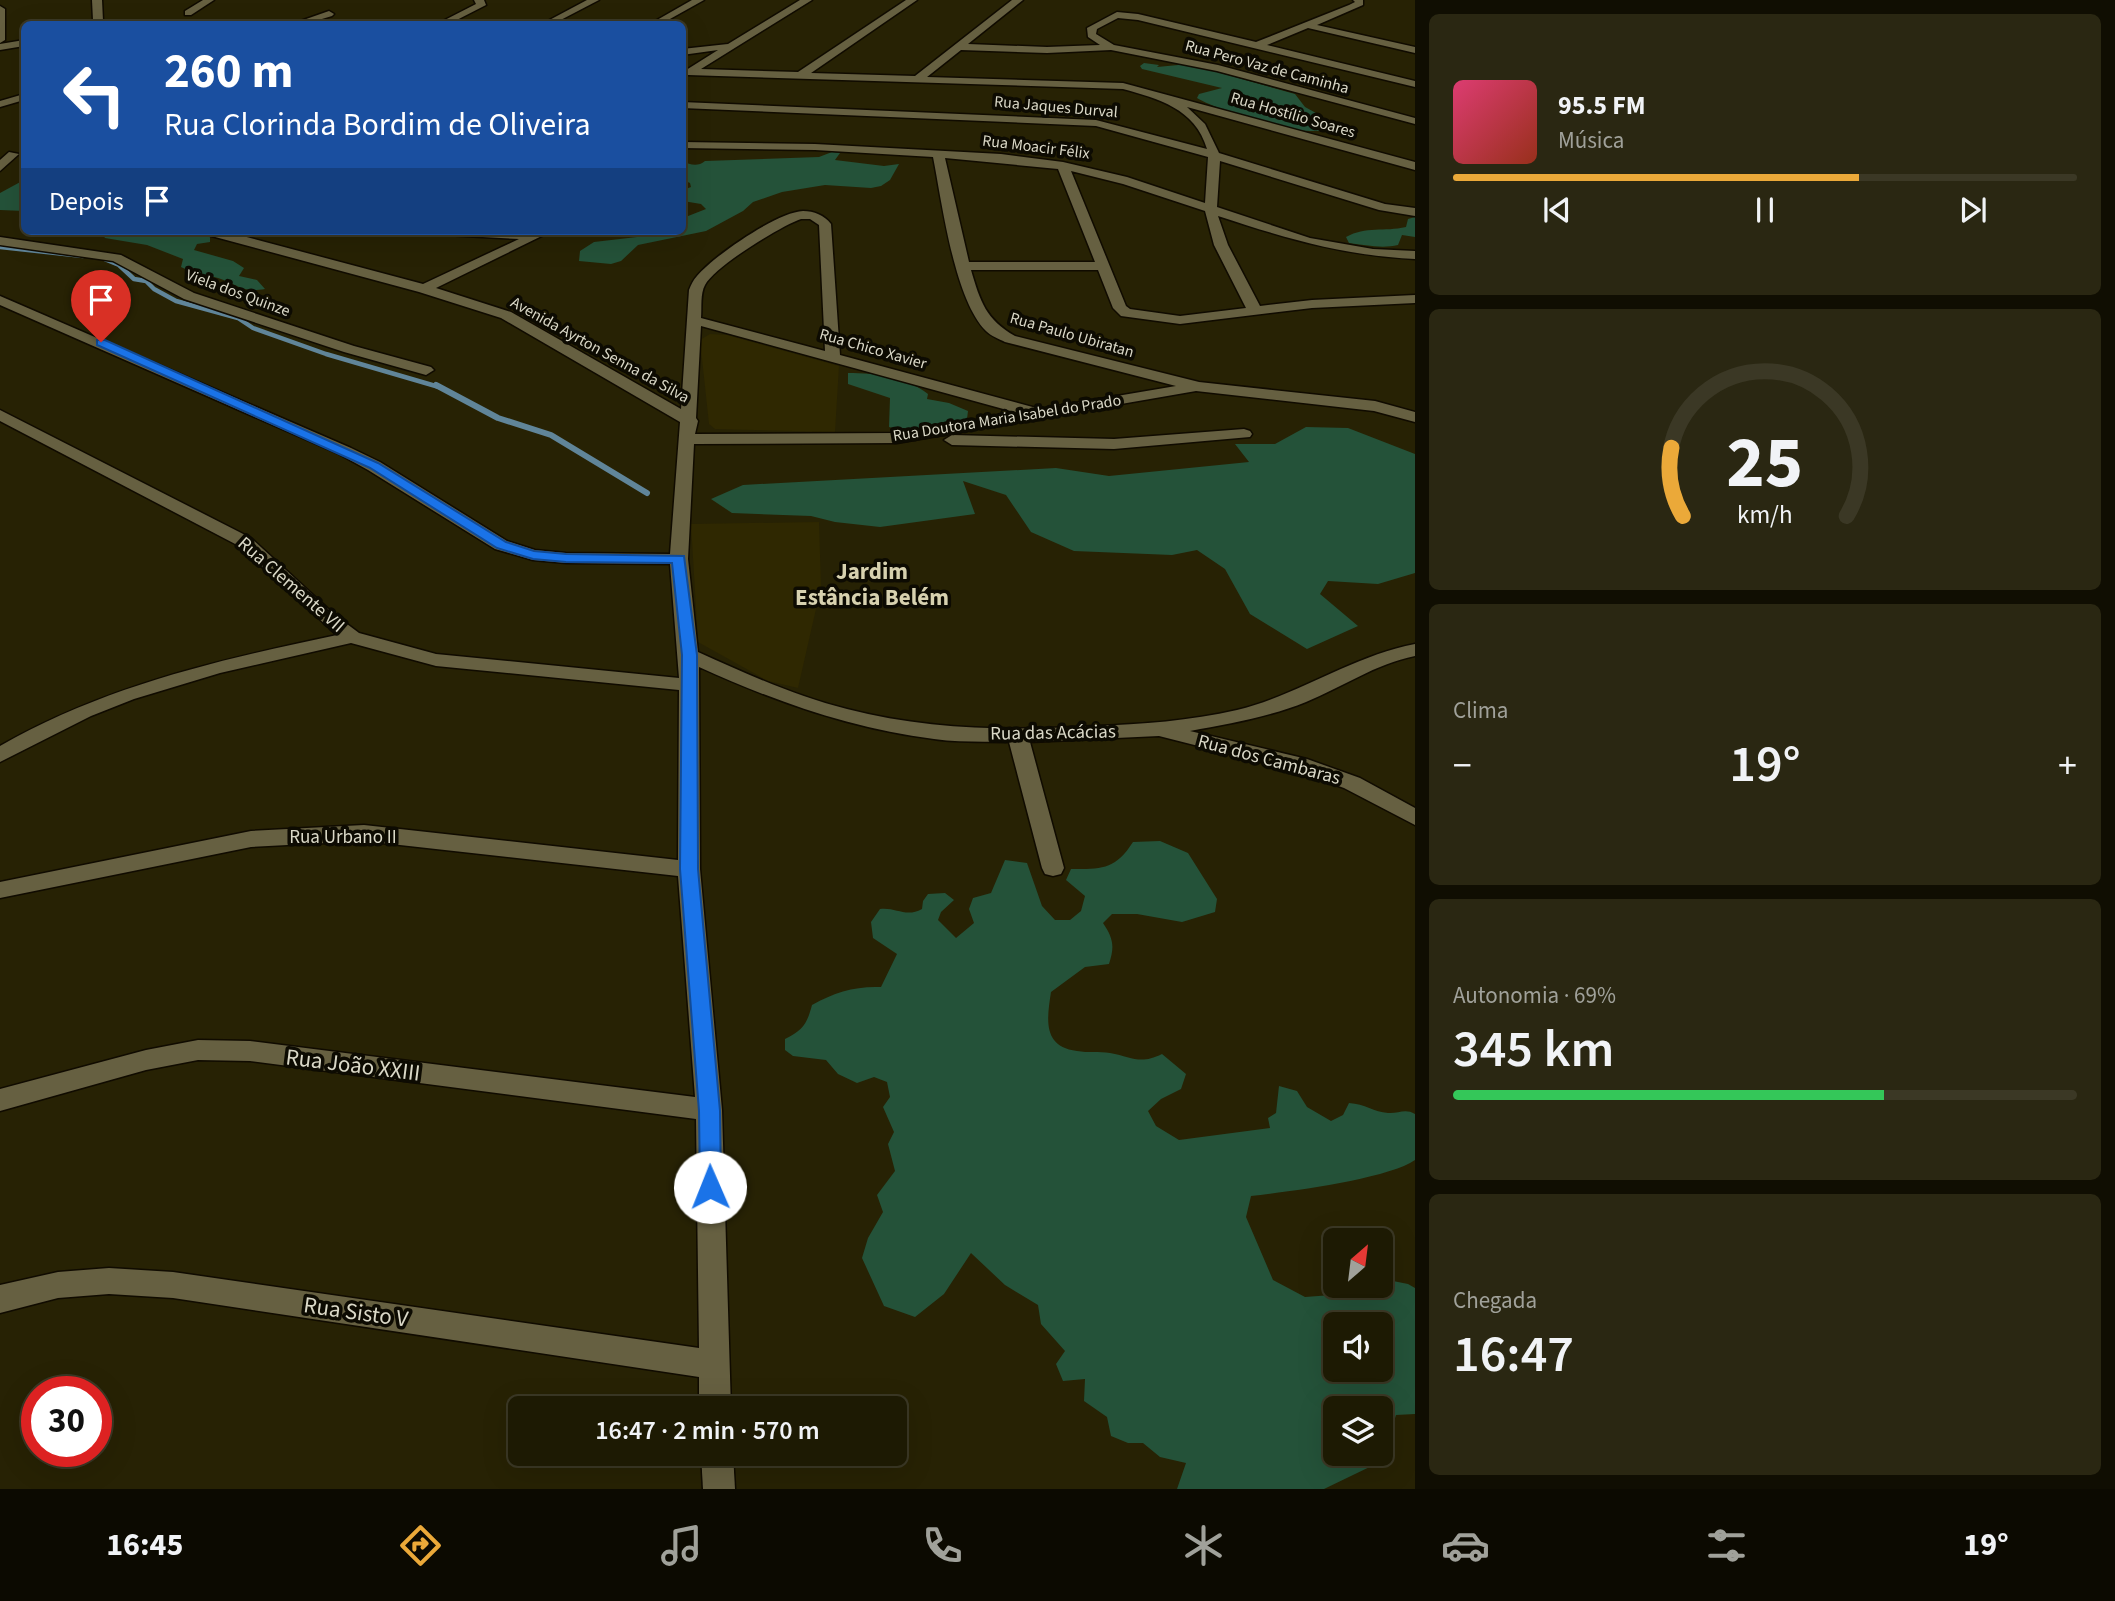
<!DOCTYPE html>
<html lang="pt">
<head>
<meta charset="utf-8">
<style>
	:root { --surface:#1d1a03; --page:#2a2712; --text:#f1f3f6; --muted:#a0a19a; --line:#3b3825; --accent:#eba939 }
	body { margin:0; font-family:"Source Sans 3",sans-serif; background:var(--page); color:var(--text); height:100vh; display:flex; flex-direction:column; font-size:26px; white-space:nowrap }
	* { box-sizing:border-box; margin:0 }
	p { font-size:23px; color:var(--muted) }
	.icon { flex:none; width:38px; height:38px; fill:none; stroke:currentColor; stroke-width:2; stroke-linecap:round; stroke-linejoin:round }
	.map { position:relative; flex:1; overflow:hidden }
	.drawer { display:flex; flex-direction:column; gap:14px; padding:14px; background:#100e02; width:700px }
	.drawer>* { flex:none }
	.top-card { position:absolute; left:21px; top:21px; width:665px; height:214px; border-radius:10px; box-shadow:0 7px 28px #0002,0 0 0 2px var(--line); background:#1a4fa0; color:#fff; overflow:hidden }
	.needle { width:46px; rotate:28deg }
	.fabs { position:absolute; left:1323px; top:1228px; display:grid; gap:14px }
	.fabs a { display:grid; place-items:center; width:70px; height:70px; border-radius:10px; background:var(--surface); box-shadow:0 7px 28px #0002,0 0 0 2px var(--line); font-size:35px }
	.speed { position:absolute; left:21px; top:1376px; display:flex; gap:14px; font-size:35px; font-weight:700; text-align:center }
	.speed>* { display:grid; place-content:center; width:91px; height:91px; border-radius:50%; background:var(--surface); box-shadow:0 7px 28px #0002,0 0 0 2px var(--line); line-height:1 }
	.speed .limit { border:10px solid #d22; background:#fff; color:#111 }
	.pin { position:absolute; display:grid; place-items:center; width:60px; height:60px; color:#fff; margin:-72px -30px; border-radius:50% 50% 50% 0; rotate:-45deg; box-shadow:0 0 7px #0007 }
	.pin .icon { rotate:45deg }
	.me { position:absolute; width:77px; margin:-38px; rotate:359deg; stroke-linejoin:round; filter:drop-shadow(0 0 5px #0008) }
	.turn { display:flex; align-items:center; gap:24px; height:147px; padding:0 28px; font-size:32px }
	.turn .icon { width:91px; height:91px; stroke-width:2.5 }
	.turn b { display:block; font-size:49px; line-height:60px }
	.then { display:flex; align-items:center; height:66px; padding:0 28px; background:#0003; gap:14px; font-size:26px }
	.big { font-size:52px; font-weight:600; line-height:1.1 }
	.drawer .tile { flex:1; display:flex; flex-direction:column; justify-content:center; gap:10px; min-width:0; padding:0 24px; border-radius:10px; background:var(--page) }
	.drawer .dial { align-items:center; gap:0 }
	.dial svg { height:182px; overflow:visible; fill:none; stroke:var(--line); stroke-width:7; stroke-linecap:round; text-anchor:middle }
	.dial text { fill:var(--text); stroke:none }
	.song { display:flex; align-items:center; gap:21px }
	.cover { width:84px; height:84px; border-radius:10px; background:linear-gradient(135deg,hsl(340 70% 55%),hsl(10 70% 35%)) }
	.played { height:7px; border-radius:4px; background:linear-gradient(90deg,var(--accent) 65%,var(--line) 65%) }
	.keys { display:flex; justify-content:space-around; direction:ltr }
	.heat { display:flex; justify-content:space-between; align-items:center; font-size:38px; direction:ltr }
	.charge { height:10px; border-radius:5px; background:linear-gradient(90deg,#34c759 69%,var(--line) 0) }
	.trip { position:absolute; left:508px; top:1396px; width:399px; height:70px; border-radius:10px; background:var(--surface); box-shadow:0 7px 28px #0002,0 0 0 2px var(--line); font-weight:600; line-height:70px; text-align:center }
	.menu { display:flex; height:112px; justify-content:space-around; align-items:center; background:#0c0a01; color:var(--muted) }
	.menu .icon { width:49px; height:49px }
	.menu .selected { color:var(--accent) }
	.menu b { font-size:32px; color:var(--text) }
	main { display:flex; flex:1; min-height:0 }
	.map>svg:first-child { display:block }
</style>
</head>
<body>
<main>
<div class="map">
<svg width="1415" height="1489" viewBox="0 0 1415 1489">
	<rect width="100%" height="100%" fill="#272204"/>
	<g fill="#2f2801">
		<polygon points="710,334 727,335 839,366 835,432 715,429 709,424 700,340"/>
		<polygon points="819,522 821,587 798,688 768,681 698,642 691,524"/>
	</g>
	<g fill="#245239" fill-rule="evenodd">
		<path d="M1144,63L1159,65L1157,67L1189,64L1295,94L1305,107L1316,113V117L1335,127C1311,142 1221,112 1197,98L1199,94L1222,88L1142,69L1140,66Z"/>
		<path d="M832,152L840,153L835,160L884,166L899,164L890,180L881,186L871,188L825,185L782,192L753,202L743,211L706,231L638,245L621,261L611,264L579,261L580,251L594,242L637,237L648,231H682L683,218L706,209L701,204L683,201V190L691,187L690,183L683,180V161C690,165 698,167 705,161L819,157Z"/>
		<polygon points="24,180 24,211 0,210 0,193"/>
		<path d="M1415,217V237L1402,235L1398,245C1382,249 1365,245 1349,243L1346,237C1366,226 1384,232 1406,227L1408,219Z"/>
		<path d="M100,231H194L210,236V242L197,244L194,250L233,261L244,268L239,276L257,280L265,289C240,293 238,284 218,278C205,274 194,274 181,267L183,259L147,245L105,238Z"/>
		<path d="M848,373C876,373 905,376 928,394L927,399L949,403L968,411L967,419L905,431L889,427L890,398L848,384Z"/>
		<polygon points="1306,427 1348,428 1415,454 1415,573 1378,584 1328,581 1320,594 1358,626 1307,649 1250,614 1225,569 1197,550 1172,555 1074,551 1031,532 1006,495 963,481 975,514 880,527 835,522 811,516 732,513 711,499 743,485 1056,468 1109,476 1249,462 1235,444 1275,444"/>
		<path d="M1160,841L1188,853L1217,899L1215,912L1182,922L1137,914H1112L1103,923C1113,938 1115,946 1109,964L1085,967L1051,992C1047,1018 1042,1047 1077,1051C1088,1053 1099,1051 1110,1053C1132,1057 1140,1065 1162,1054L1186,1074L1181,1089L1161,1099L1148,1111L1156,1126L1179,1140L1270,1128L1268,1118L1276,1113L1279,1086L1297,1091L1307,1107L1331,1121L1343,1115L1349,1103C1365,1104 1374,1112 1388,1113C1398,1114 1405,1108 1415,1114V1160C1388,1179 1287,1192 1251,1196L1246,1217L1273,1280L1305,1297L1345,1294L1364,1286H1381L1383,1279L1408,1284L1415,1288V1414L1396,1415L1382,1461L1324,1489H1177L1186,1463L1160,1457L1143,1443H1128L1111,1436L1107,1417L1084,1401L1085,1379L1063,1381L1056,1364L1065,1351L1041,1324L1038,1305L1005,1285L971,1253L944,1294L915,1317L884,1306L862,1258L868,1238L883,1212L877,1195L895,1171L888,1144L894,1132L883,1107L890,1097L887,1082L874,1077L857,1083L838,1074L826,1060L793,1056L785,1050V1039C803,1030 807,1024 812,1005C835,992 855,986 881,987L897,954L873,938L871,922L880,909C896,907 906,918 922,909L923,901L928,894L945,893L954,900L941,912L938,920L956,938L974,923L969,909L973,898L991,893L1005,860L1027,863L1042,906L1055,920H1070L1081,911L1085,896L1066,880L1071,869C1102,869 1115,870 1133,842ZM1335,1325H1381V1370H1335ZM1335,1409H1381V1454H1335Z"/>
	</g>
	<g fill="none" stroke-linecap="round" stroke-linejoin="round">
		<g stroke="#608599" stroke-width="4.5">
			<polyline points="0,247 83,256"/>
			<polyline points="102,258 119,265 134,279 146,281 154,289 176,301 238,318 253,328 326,354 439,387"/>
		</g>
		<polyline stroke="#608599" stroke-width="6" points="436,385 498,418 551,435 647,493"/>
		<defs>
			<g id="minor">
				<polygon points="92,0 102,0 103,21 99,24 89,24 93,20"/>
				<polygon points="203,0 214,0 191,15 185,15 185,11"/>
				<polygon points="474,0 484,0 486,5 449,24 437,24 476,4"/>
				<polygon points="587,0 599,0 553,24 542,24"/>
				<polygon points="692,0 704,0 661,24 650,24"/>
				<path d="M800,0H812L701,69L798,72L906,0H917L811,73L915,76L1012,0H1023L968,44L1047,47L1100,45L1088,37L1087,28L1117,12L1138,14L1256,42L1349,5L1355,2L1353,0H1363V5L1317,25L1415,47V53L1308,28L1267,45L1415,81V87L1138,20L1118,18L1097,29L1096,34L1114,45L1218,65L1415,118V124L1217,71L1111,50L1047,53L961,50L927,77L1123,83L1415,162V170L1187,107L1205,124L1219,153L1385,204L1415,208V216L1379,210L1220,161L1217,207L1310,238L1373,249L1415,251V259C1341,255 1288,239 1218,216L1228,245L1260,306L1312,300L1415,295V303L1312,308L1180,324L1121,316L1113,308L1098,270H971C980,301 986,320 1015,336L1199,382L1375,401L1415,412V422L1374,411L1196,391L897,443L694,444L688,559L698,652C747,674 795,696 847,709C928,730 1011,731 1094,726C1142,724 1190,721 1237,710C1299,695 1352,656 1415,644V656C1375,664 1343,687 1306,702C1269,717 1229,724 1190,731L1307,759L1360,778L1415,808V825L1344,788L1293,770L1159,736L1030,742L1064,868L1061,874L1053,876L1045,874L1042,868L1009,742C985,741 959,743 934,739C852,729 774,701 699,667L700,869L722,1110L731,1409H699V1377L173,1298L109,1294L58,1298L0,1313V1285L58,1272L109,1268L173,1272L699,1348L696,1119L250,1061L198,1060L146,1070L0,1111V1089L146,1050L198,1040L250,1041L695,1097L678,876L364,841L251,847L0,898V882L251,831L364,825L678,860L679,690L436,666L351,643L220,673L134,699L91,716L0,762V746C105,686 219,660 337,635L239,546L0,421V410L251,538L335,615L359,633L436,654L679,678L670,564L566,563L533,560L495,549L368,470L339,454L0,305V296L351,448L380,462L507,541L535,550L566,553L670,554L680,422L501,318L419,292L204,234L203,231H224L423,284L519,239L446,235L440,231H552L436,288L511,312L681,409L689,290C691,285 693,280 697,276C714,256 777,212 803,211C814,211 824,215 831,224L840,355L1040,409L1176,386L1005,342C999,339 991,336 986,331C954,299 942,202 933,157L815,150L682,148V142L815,144L1001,154L1063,162L1127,177L1205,203L1208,157L1096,126L682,108V102L1096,120L1207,149C1195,108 1158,99 1123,89L688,75L683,72L718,50L682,55V49L728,44ZM945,158L1058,169L1095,262H969ZM1071,171L1123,184L1205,211L1214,245L1246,308L1180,316L1130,309L1126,306ZM801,219H810L819,225L825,351L701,318C702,307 700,294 705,285C715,266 781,226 801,219ZM701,326L1018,413L897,433L695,434L698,421L696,418Z"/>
				<polygon points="0,6 5,9 5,40 0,43"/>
				<polygon points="329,11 334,14 332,16 305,24 292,24"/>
				<polygon points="24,40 24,46 0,50 0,44"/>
				<polygon points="24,94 24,100 0,107 0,101"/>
				<polygon points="9,152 19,154 0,171 0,160"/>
				<polygon points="0,237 121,255 194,293 354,346 431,367 434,370 426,375 344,352 184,299 113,261 0,245"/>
				<polygon points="1244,429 1250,431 1252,434 1250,437 1114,449 952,445 944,440 952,435 1114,439"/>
				<polygon points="701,1454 733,1454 735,1489 703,1489"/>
			</g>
		</defs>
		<use href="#minor" stroke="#100b00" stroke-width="3"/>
		<use href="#minor" fill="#666041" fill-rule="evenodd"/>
	</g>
	<polygon fill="#1a73e8" stroke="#114b97" stroke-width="2" points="97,340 105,340 378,463 506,542 534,551 566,554 684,556 697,655 698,869 720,1111 721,1187 718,1193 710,1196 703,1193 700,1187 699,1111 680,869 682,655 672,563 566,562 533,559 497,548 370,468 97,345"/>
	<g text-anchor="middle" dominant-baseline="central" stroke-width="7" stroke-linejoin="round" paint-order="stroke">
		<g font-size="16" fill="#dad8c7" stroke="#0d0b02">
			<text transform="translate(1267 67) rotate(15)">Rua Pero Vaz de Caminha</text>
			<text transform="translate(1056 107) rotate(5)">Rua Jaques Durval</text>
			<text transform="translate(1293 115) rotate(16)">Rua Hostílio Soares</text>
			<text transform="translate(1036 147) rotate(7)">Rua Moacir Félix</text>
			<text transform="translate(238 293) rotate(20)">Viela dos Quinze</text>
			<text transform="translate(1072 335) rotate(16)">Rua Paulo Ubiratan</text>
			<text transform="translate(873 349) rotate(16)">Rua Chico Xavier</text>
			<text transform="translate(600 350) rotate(29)">Avenida Ayrton Senna da Silva</text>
			<text transform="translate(1007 418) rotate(-9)">Rua Doutora Maria Isabel do Prado</text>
		</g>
		<g font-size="19" fill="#dad8c7" stroke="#0d0b02">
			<text transform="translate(291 585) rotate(41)">Rua Clemente VII</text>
			<text transform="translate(1053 733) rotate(-1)">Rua das Acácias</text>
			<text transform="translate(1269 760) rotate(15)">Rua dos Cambaras</text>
			<text x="343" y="837">Rua Urbano II</text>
		</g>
		<g font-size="23" font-weight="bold" fill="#d7d1af" stroke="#0d0b02">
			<text x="872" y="571">Jardim<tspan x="872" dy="26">Estância Belém</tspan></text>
		</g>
		<g font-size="23" fill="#dad8c7" stroke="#0d0b02">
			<text transform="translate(353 1065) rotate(7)">Rua João XXIII</text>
			<text transform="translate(356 1312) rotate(8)">Rua Sisto V</text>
		</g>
	</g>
</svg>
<div class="fabs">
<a><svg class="needle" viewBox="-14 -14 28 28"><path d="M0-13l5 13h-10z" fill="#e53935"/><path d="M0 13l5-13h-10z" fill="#a0a19a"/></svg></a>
<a><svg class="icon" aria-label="sound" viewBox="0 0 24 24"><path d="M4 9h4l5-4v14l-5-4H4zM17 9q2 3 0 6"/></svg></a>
<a><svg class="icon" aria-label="layers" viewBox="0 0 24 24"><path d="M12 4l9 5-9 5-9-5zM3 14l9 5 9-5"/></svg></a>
</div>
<div class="speed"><div class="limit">30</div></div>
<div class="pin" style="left:101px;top:342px;background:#d93025"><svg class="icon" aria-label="arrive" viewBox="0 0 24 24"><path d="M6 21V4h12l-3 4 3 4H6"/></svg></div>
<svg class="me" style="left:710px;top:1187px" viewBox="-20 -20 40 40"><circle r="19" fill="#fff"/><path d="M0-13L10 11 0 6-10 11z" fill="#1a73e8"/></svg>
<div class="trip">16:47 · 2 min · 570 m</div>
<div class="top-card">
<div class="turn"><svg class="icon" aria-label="left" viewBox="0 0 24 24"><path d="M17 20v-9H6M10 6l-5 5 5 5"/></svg><div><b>260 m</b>Rua Clorinda Bordim de Oliveira</div></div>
<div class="then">Depois<svg class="icon" aria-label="arrive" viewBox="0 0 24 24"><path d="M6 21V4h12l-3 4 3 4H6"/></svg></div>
</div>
</div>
<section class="drawer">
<div class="tile">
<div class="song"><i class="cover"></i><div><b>95.5 FM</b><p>Música</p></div></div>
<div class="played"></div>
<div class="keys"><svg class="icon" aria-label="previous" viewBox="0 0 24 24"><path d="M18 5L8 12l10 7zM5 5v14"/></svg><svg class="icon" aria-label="pause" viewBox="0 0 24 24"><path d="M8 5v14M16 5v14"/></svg><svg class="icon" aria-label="next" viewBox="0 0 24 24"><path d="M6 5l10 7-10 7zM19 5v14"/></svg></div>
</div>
<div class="tile dial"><svg viewBox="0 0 100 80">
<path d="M14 69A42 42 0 1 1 86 69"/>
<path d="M14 69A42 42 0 0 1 9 39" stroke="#eba939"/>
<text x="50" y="56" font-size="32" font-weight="700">25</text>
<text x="50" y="72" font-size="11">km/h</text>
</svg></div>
<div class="tile"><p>Clima</p>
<div class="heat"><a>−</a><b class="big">19°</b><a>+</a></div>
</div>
<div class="tile"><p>Autonomia · 69%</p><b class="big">345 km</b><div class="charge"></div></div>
<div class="tile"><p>Chegada</p><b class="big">16:47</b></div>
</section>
</main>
<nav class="menu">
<b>16:45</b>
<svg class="icon selected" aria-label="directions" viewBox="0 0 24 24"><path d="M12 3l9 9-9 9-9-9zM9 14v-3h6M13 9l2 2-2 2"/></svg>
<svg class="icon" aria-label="music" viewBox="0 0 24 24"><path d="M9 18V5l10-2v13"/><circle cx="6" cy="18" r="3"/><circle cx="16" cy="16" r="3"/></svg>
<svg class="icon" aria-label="phone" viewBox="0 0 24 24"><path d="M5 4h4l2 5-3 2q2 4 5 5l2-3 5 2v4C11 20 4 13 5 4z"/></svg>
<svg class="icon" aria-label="climate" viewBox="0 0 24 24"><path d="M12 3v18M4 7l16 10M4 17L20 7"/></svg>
<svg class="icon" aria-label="car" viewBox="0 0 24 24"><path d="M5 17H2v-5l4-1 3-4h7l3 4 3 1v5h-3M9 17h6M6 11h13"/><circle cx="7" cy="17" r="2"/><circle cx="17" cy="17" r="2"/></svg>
<svg class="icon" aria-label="filters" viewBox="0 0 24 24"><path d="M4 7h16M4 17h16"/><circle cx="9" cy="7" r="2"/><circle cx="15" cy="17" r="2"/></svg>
<b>19°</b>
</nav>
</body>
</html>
